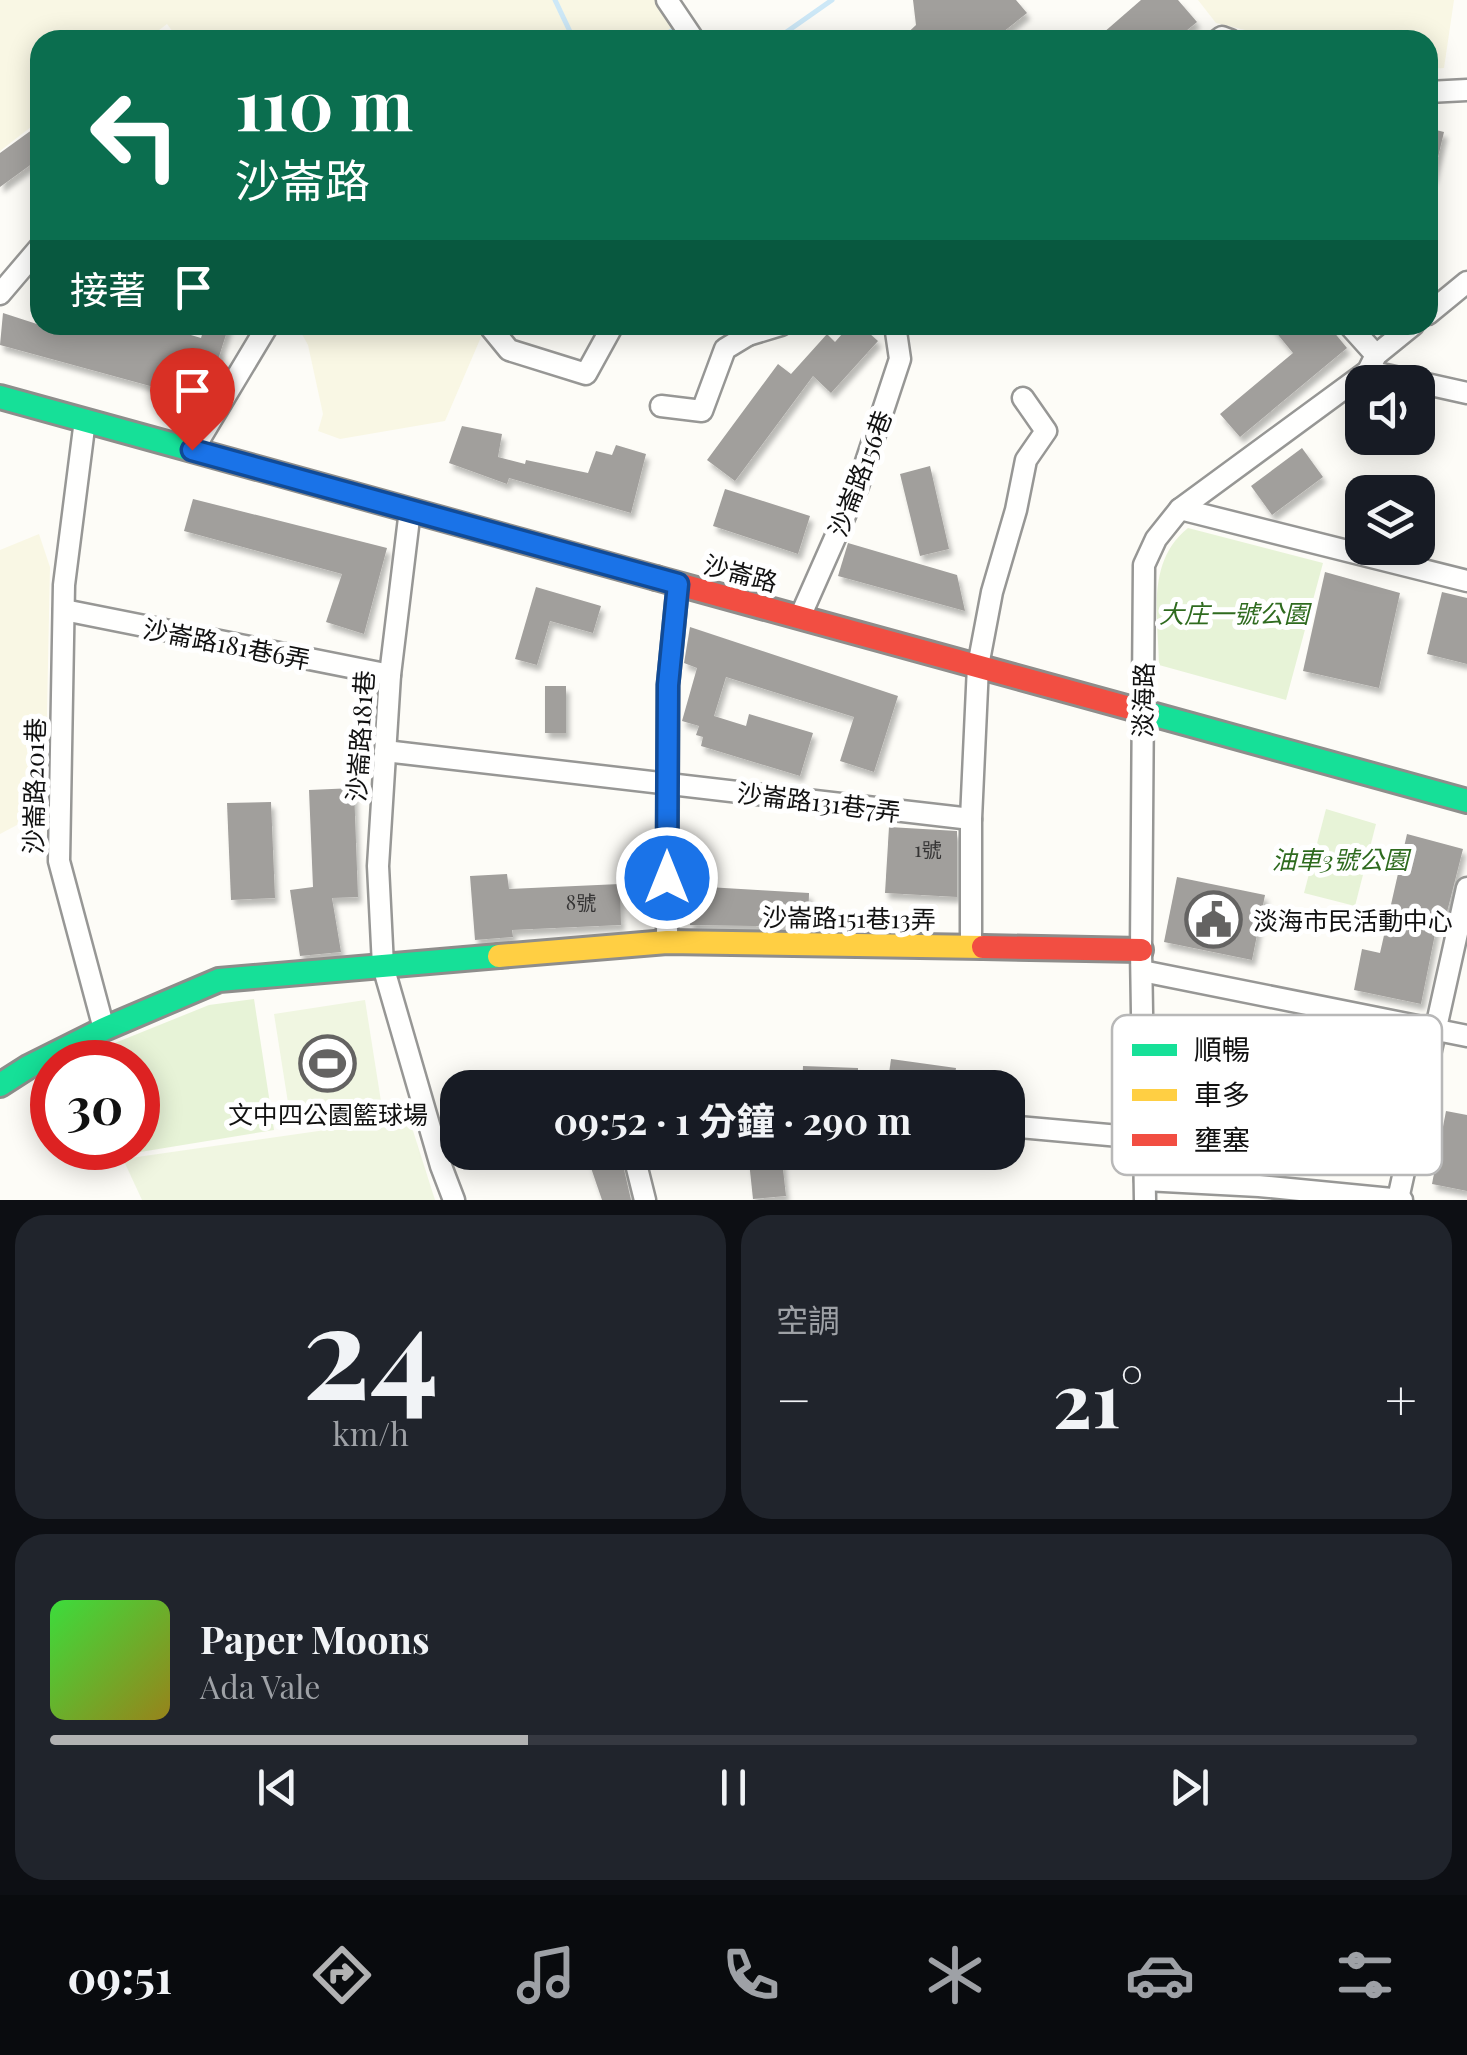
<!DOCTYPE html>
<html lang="zh-TW">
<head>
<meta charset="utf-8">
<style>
	:root { --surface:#171b24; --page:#20242c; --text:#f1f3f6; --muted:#9ea1a6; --line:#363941; --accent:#b2b2b3 }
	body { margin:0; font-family:"Playfair Display","Noto Sans TC",serif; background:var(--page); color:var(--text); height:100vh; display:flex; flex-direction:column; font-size:38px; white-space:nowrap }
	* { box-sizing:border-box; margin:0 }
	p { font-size:32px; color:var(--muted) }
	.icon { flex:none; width:55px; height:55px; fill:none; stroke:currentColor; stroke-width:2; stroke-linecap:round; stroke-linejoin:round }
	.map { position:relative; height:1200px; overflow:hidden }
	.side { display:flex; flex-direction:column; gap:15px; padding:15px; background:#0d0f14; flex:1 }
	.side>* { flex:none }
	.top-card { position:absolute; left:30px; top:30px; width:1408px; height:305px; border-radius:30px; box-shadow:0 5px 25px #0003; background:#0b6e4f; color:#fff; overflow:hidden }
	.buttons { position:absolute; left:1345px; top:365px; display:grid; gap:20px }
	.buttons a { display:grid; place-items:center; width:90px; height:90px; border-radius:20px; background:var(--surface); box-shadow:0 5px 25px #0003; font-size:50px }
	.speed { position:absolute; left:30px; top:1040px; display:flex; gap:20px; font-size:50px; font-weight:700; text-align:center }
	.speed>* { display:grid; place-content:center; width:130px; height:130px; border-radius:50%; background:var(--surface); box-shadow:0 5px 25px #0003; line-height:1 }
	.speed .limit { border:15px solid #d22; background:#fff; color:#111 }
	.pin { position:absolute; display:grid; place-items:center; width:85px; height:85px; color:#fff; margin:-102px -42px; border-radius:50% 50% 50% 0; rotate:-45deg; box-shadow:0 0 10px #0007 }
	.pin .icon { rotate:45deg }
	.me { position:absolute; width:110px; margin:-55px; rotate:0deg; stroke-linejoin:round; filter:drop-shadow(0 0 8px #0008) }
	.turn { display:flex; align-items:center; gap:35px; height:210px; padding:0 40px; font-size:45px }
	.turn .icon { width:130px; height:130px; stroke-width:2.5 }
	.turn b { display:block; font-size:70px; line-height:85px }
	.then { display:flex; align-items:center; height:95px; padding:0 40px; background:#0003; gap:20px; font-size:38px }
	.big { font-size:75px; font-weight:700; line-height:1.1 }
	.side .widget { flex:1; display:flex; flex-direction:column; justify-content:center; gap:15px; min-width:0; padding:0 35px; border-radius:30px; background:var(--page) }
	.side .dial { align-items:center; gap:0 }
	.dial b { font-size:130px; line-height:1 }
	.song { display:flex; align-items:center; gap:30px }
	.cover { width:120px; height:120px; border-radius:15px; background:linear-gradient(135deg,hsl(120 70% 55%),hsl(50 70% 35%)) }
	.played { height:10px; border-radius:5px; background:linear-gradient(90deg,var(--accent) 35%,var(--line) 35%) }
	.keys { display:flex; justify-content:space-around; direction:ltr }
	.heat { display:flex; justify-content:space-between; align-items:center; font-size:55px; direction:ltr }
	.side .tiles { flex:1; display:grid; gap:15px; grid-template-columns:1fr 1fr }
	.widget:last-child { grid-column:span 2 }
	.trip { position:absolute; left:440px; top:1070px; width:585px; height:100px; border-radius:30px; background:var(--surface); box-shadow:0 5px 25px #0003; font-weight:700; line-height:100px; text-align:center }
	.tabs { display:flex; height:160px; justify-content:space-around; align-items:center; background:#090b0e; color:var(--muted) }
	.tabs .icon { width:70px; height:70px }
	.tabs .on { color:var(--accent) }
	.tabs b { font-size:45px; color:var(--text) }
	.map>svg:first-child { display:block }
</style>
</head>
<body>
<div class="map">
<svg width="1467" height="1200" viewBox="0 0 1467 1200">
	<defs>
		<filter id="shadow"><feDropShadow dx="3.5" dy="6" stdDeviation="2.5" flood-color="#0004"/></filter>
	</defs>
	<rect width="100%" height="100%" fill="#fdfcf7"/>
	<g fill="#f9f7e4">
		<polygon points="0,0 660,0 686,33 679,40 179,40 167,24 146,40 40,40 40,120 0,151"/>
		<polygon points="1198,0 1454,0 1444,68 1428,69 1428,40 1287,40 1216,23"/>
		<polygon points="297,325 482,325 484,330 445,421 340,439 318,431 323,414 308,345"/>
		<polygon points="39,534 50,567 45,810 0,834 0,550"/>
	</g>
	<g fill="#e7f3d7">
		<path d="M1188,528L1323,563L1286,700L1159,665C1158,615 1146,562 1188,528Z"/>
		<polygon points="1326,809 1376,824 1355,906 1304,893"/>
		<polygon points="254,999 274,1130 122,1155 120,1148 138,1148 138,1062 98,1062 95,1051 209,1005"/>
	</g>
	<g fill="#f0f6e1">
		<polygon points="365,1000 383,1114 292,1128 274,1014"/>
		<polygon points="409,1118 435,1200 142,1200 123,1159"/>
	</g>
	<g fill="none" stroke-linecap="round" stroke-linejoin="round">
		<g stroke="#cde8f7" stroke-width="5">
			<polyline points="555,0 574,40"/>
			<polyline points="656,40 675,29 679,32"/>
			<polyline points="775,40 832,0"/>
		</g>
	</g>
	<g fill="#a19f9c" filter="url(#shadow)">
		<polygon points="913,0 1016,0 1027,13 993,40 900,40 916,25"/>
		<polygon points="1141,0 1178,0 1197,22 1175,40 1095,40"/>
		<polygon points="40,124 40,158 0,187 0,153"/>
		<polygon points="1428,128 1444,132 1433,178 1428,177"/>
		<polygon points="3,313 40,325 157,325 201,338 205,325 229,325 205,401 0,345"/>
		<polygon points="850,325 860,325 878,341 831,393 813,376 735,481 707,460 778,364 791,374 827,334 835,342"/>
		<polygon points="1270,325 1328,325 1347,348 1240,437 1220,414 1293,353"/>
		<polygon points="462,426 502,434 498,457 525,464 526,460 588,473 596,451 612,455 616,445 646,454 631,513 509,478 507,484 449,463"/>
		<polygon points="1302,448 1323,477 1272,515 1251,486"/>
		<polygon points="930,466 949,549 920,556 900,474"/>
		<polygon points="725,489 810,516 798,554 713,526"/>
		<polygon points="193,499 387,548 364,634 326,622 342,574 184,531"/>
		<polygon points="848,543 957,575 965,611 838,576"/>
		<polygon points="1325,572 1400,593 1379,688 1303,671"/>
		<polygon points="536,587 601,606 593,633 550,621 537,665 515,659"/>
		<polygon points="1442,592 1467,598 1467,664 1427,654"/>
		<polygon points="690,627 898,696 874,772 840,761 854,717 726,677 714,716 746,726 749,714 813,733 800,776 701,746 703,737 696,735 699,726 682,721 697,668 684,663"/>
		<rect x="545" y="686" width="21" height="47"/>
		<polygon points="354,788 358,897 332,898 341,952 300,956 290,890 313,887 309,790"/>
		<polygon points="271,802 275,898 231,900 227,803"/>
		<polygon points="889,827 957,831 957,897 885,893"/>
		<polygon points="1407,834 1463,849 1446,916 1439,914 1421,1004 1354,990 1362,949 1380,953"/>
		<polygon points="507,874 509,889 620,884 621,925 512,930 513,937 475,940 470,876"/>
		<polygon points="1177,877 1265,895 1252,960 1164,942"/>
		<polygon points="691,886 809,893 808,927 690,925"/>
		<polygon points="891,1059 956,1068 953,1088 887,1088"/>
		<polygon points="803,1066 858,1068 858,1088 802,1088"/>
		<polygon points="1446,1111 1467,1115 1467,1191 1432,1184"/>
		<polygon points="620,1152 631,1200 602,1200 589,1162"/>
		<polygon points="748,1152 781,1152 786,1196 753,1199"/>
	</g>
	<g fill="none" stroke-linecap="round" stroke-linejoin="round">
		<defs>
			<g id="street">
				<polyline points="667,0 694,40"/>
				<polyline points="1218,40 1222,37 1230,40"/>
				<polyline points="1428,92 1467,90"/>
				<polyline points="0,294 40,247"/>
				<polyline points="1428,314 1467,282"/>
				<polyline points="493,325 491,328 509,350 586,374 613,325"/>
				<polyline points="735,325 748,335 781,325"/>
				<polyline points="1349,325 1376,355"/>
				<polyline points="1368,371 1467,393"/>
				<polyline points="661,406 702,411 725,349 748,335"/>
				<polyline points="85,420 64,585 59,861 104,1029"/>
				<polyline points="193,450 268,325"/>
				<polyline points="1180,509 1467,581"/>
				<polyline points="410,510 390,675 378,866 383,966 441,1166 454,1200"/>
				<polyline points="64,610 390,675"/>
				<polyline points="800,617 858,486 900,359 895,325"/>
				<polyline points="385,751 971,819"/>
				<polyline points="667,942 668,685 678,584"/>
				<polyline points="971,946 971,819 978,666 992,592 1016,510 1026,460 1046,431 1023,398"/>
				<polyline points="1142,971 1467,1036"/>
				<polyline points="1008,1126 1142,1138"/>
				<polyline points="633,1152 645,1200"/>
				<polyline points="1145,1180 1259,1186 1402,1200"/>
				<polyline points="1398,1199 1467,888"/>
				<polyline points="1145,1200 1141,950 1144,565 1156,539 1180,509 1368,371 1376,355 1413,325"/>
			</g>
			<g id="fast">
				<polyline points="0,397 656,578"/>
				<polyline points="1148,713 1467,801"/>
				<polyline points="0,1085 28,1067 104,1029 219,980 499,956"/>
			</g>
			<polyline id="slow" points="499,956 667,942 983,947"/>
			<g id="jam">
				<polyline points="656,578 1148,713"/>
				<polyline points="983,947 1141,950"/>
			</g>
		</defs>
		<use href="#street" stroke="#979795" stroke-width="25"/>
		<use href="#fast" stroke="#8e8d8b" stroke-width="28"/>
		<use href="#slow" stroke="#8e8d8b" stroke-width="28"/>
		<use href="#jam" stroke="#8e8d8b" stroke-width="28"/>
		<use href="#street" stroke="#fffffe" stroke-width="20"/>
		<use href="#fast" stroke="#16e098" stroke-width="22"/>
		<use href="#slow" stroke="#ffcf43" stroke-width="22"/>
		<use href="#jam" stroke="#f24e42" stroke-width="22"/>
	</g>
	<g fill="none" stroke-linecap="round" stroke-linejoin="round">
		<defs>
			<polyline id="route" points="192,450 678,584 668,685 667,878"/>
		</defs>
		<use href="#route" stroke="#114b97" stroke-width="25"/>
		<use href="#route" stroke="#1a73e8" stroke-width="18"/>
	</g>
	<defs>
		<symbol id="civic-ring" viewBox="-11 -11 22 22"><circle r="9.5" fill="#fff" stroke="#646362" stroke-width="1.5"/><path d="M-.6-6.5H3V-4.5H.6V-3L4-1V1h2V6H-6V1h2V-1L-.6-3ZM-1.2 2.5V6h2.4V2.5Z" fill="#646362"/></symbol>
		<symbol id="stadium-ring" viewBox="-11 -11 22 22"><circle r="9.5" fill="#fff" stroke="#646362" stroke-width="1.5"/><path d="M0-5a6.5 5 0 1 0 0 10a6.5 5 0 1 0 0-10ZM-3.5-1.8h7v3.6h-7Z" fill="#646362"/></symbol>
	</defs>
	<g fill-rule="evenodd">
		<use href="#civic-ring" x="1182" y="888" width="63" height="63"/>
		<use href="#stadium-ring" x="296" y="1032" width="63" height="63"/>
	</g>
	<g text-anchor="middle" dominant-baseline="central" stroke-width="10" stroke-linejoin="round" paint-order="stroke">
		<g font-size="20" fill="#353434">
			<text x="928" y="848">1號</text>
			<text x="581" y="901">8號</text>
		</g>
		<g font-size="25" fill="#111" stroke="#fff">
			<text transform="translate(859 473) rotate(-69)">沙崙路156巷</text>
			<text transform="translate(741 572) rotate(15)">沙崙路</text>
			<text transform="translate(227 643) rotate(11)">沙崙路181巷6弄</text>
			<text transform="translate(1142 700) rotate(-89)">淡海路</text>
			<text transform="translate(359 736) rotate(-86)">沙崙路181巷</text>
			<text transform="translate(33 786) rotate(-89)">沙崙路201巷</text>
			<text transform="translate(819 801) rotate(7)">沙崙路131巷7弄</text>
			<text transform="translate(849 917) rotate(1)">沙崙路151巷13弄</text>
		</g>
		<g font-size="25" font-style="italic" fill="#2f6b1f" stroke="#fff">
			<text x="1234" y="612">大庄一號公園</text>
			<text x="1340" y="858">油車3號公園</text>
		</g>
		<g font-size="25" fill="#111" stroke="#fff" text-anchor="start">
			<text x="1253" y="919">淡海市民活動中心</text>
			<text x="328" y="1113" text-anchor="middle">文中四公園籃球場</text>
		</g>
	</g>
	<rect x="1112" y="1015" width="330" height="160" rx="15" fill="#fff" stroke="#b8b8b8" stroke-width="2.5"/>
	<rect x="1132" y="1044" width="45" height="12" fill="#16e098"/>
	<rect x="1132" y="1089" width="45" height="12" fill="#ffcf43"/>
	<rect x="1132" y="1134" width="45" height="12" fill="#f24e42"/>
	<g font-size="28" fill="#111">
		<text x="1194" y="1060">順暢</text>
		<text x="1194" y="1105">車多</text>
		<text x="1194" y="1150">壅塞</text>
	</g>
</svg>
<div class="buttons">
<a><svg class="icon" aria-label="sound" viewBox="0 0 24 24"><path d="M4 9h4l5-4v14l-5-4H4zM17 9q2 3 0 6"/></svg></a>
<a><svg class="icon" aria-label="layers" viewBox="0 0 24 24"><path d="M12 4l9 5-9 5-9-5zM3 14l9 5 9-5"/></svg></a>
</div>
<div class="speed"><div class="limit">30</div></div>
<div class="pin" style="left:192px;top:450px;background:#d93025"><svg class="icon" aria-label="arrive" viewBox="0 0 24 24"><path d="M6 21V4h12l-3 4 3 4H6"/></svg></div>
<svg class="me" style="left:667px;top:878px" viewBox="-20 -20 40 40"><circle r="17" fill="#1a73e8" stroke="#fff" stroke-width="3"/><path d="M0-11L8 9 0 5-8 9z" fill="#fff"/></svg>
<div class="trip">09:52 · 1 分鐘 · 290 m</div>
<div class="top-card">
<div class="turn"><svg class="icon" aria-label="left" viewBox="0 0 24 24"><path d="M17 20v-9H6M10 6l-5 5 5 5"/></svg><div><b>110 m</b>沙崙路</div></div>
<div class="then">接著<svg class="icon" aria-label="arrive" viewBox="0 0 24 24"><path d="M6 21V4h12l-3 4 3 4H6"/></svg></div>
</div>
</div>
<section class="side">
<div class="tiles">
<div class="widget dial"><b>24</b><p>km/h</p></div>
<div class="widget"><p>空調</p>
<div class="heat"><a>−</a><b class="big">21°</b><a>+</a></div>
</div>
<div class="widget">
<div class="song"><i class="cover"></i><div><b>Paper Moons</b><p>Ada Vale</p></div></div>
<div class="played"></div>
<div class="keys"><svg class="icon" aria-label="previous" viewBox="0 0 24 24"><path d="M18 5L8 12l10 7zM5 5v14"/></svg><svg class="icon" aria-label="pause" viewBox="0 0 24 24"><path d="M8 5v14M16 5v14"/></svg><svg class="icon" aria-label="next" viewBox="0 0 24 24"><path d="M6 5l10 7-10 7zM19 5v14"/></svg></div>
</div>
</div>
</section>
<nav class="tabs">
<b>09:51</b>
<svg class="icon on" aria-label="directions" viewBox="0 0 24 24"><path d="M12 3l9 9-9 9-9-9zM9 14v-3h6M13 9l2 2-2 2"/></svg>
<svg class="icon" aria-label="music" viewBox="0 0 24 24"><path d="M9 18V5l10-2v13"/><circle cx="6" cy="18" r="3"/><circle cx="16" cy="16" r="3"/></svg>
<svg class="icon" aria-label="phone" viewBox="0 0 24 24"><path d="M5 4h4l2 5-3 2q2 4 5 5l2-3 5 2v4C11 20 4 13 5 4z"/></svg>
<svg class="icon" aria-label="climate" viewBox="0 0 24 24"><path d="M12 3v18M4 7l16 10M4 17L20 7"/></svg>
<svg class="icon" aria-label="car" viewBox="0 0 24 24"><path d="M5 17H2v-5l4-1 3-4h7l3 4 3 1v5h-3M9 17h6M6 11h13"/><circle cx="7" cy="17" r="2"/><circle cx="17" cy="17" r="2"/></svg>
<svg class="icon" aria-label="filters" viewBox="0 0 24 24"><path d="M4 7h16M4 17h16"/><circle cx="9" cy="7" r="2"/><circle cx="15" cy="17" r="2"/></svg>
</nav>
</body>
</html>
